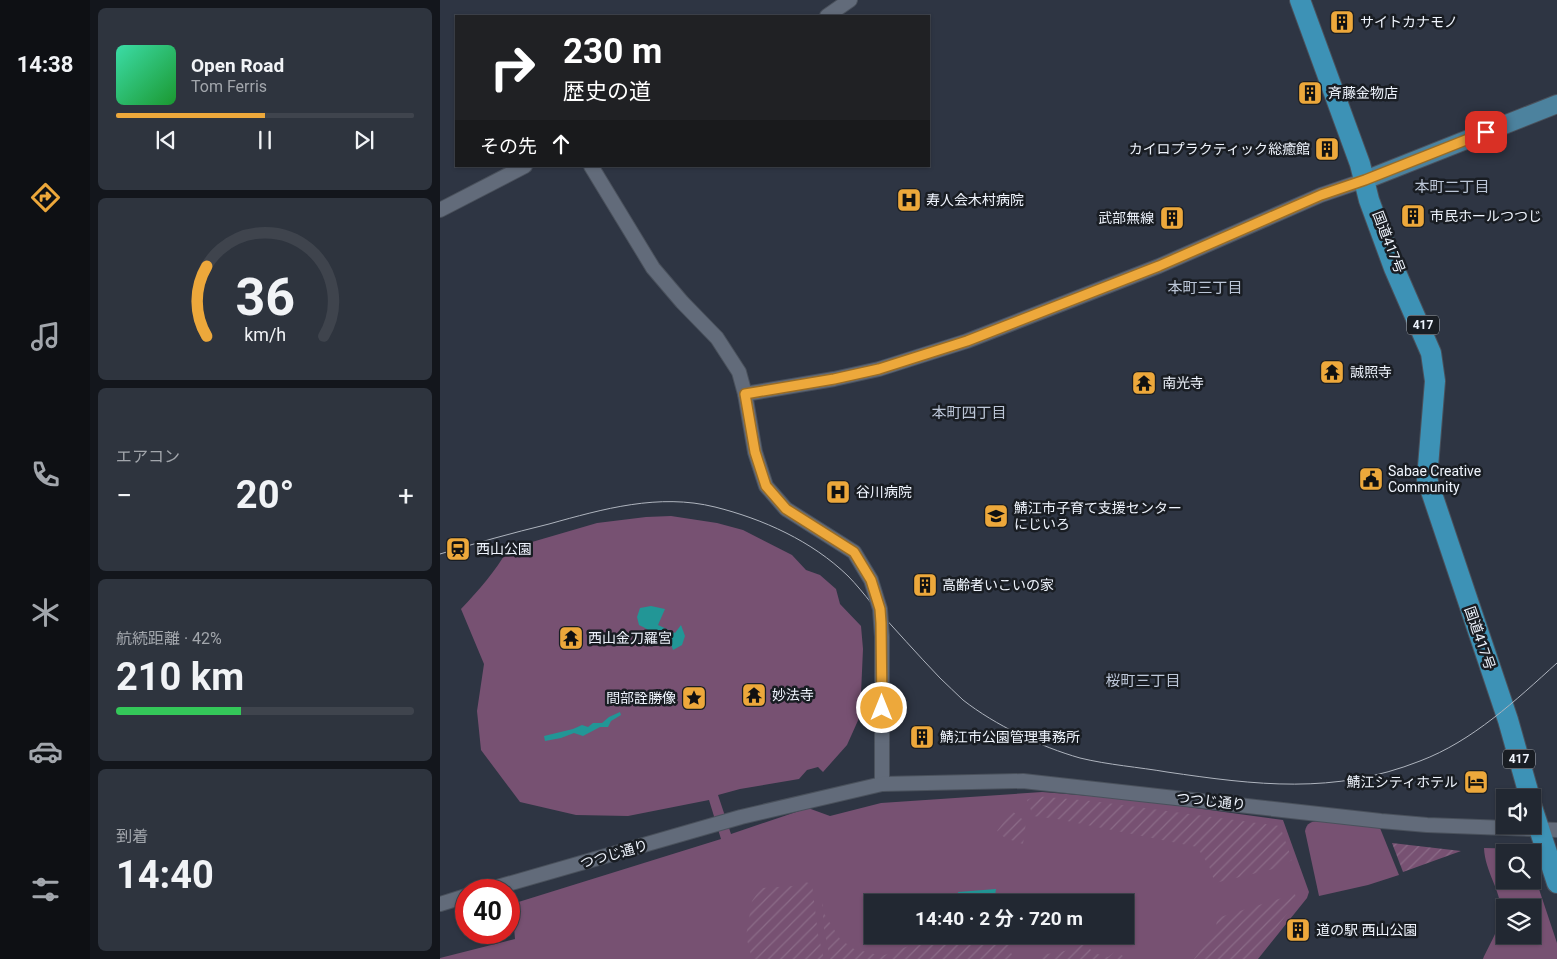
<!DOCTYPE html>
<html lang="ja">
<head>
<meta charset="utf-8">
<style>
	:root { --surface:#222832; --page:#2e343e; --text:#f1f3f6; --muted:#a2a6ac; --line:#3f444d; --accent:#eda83b }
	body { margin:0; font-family:Roboto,"Noto Sans JP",sans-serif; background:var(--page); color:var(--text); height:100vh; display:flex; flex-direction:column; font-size:19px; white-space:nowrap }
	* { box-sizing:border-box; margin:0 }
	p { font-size:16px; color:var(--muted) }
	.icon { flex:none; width:28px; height:28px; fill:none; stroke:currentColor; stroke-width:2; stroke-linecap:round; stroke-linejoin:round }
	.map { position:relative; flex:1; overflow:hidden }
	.drawer { display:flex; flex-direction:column; gap:8px; padding:8px; background:#13161c; width:350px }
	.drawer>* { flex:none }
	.top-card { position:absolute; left:15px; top:15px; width:475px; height:152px; border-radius:0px; box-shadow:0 1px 4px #0004,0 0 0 1px var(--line); background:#202124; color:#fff; overflow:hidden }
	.buttons { position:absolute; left:1056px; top:789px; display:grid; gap:10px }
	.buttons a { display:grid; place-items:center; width:45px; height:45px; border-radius:0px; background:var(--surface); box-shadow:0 1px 4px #0004,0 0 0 1px var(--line); font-size:25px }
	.speed { position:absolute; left:15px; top:879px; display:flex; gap:10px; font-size:25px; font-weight:700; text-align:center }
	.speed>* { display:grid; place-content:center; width:65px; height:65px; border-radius:50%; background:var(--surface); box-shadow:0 1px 4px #0004,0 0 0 1px var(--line); line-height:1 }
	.speed .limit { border:8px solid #d22; background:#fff; color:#111 }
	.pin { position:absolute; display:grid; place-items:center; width:42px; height:42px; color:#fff; margin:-21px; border-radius:10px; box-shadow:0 2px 8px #0006 }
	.me { position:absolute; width:55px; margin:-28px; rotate:0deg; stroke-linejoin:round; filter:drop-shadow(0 0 4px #0008) }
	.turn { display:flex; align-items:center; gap:18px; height:105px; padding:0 25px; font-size:22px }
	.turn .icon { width:65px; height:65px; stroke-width:2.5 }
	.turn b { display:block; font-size:35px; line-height:42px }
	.then { display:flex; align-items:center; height:48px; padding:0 25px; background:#0003; gap:10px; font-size:19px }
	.big { font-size:38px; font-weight:700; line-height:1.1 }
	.drawer .card { flex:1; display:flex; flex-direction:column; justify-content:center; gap:8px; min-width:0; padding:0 18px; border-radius:8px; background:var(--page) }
	.drawer .dial { align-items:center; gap:0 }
	.dial svg { height:130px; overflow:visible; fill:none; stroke:var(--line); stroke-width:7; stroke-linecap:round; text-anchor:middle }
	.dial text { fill:var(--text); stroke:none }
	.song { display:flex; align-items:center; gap:15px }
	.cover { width:60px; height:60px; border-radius:8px; background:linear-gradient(135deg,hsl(160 70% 55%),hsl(130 70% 35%)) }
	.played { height:5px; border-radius:2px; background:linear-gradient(90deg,var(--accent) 50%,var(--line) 50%) }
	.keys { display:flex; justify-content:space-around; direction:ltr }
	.heat { display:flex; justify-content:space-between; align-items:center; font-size:28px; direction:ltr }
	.charge { height:8px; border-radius:4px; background:linear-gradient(90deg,#34c759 42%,var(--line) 0) }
	.trip { position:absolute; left:424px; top:894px; width:270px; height:50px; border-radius:0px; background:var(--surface); box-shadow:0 1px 4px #0004,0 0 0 1px var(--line); font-weight:700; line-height:50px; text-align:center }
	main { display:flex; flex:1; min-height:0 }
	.menu { display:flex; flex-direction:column; width:90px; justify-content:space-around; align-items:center; background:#0e1014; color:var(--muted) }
	.menu .icon { width:35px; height:35px }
	.menu .selected { color:var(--accent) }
	.menu b { font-size:22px; color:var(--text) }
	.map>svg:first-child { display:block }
</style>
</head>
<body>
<main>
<nav class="menu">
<b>14:38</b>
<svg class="icon selected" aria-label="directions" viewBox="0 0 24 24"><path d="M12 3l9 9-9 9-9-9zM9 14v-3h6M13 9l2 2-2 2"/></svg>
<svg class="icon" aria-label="music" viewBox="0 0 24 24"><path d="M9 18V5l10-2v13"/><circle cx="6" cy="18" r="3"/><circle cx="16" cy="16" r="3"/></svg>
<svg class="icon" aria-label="phone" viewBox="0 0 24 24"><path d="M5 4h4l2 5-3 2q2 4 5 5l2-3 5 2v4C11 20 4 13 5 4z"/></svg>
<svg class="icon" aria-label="climate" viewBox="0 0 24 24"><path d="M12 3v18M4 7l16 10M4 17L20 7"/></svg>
<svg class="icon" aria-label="car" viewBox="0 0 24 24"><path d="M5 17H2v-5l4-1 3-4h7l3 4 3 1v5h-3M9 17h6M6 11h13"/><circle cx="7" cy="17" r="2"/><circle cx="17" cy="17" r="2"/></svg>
<svg class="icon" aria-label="filters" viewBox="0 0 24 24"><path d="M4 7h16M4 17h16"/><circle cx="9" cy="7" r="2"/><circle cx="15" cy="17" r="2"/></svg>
</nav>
<section class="drawer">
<div class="card">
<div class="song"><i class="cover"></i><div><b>Open Road</b><p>Tom Ferris</p></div></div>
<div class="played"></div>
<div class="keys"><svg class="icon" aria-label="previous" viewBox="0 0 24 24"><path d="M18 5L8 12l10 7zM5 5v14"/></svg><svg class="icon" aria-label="pause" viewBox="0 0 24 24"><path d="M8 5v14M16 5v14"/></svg><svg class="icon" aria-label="next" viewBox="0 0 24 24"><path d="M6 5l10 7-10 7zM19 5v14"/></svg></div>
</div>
<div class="card dial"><svg viewBox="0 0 100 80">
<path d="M14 69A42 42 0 1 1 86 69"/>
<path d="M14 69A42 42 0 0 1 14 26" stroke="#eda83b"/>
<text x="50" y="56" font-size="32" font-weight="700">36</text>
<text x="50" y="72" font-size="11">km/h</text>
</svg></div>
<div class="card"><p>エアコン</p>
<div class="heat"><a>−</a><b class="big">20°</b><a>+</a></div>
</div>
<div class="card"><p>航続距離 · 42%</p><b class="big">210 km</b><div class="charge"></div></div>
<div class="card"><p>到着</p><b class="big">14:40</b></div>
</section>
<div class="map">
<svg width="1117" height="959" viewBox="0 0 1117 959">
	<defs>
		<pattern id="garden-furrows" width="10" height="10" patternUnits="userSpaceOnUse" patternTransform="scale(1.25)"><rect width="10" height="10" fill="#775172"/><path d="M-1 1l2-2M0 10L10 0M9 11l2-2" fill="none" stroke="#8b6b87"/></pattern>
	</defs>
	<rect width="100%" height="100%" fill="#2e3543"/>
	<g fill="#775172" fill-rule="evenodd">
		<path d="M231,516L277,523L303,530L352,555L366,570L380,575L396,589L400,604L421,626L423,649L420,716L407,745L383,772L378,767L367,770L359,779L300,789L278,795L291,834L368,808L390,816L441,803L602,792L689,799L843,820L869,892L867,898L818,959H0V958L75,939L72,904L281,839L269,800L188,816L136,815L80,802L41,750L37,711L44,664L21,609C39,590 55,572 68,549L157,523L206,517ZM432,902H685V935H432Z"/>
		<path d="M878,821L940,828L959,875L928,885L879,896L865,831C867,823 870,822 878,821Z"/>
		<path d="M1044,848L1086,849L1087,852H1065V880H1092L1093,871L1117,943V959H1043C1048,947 1062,925 1061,912C1061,890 1045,872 1044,848ZM1065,908H1092V935H1065Z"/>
	</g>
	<g fill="url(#garden-furrows)">
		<polygon points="595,796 652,801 840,826 852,860 837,868 775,883 769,866 757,847 617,819 593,816 587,800"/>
		<polygon points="572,811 586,822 583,844 565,838 557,831"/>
		<polygon points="952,843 1021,851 963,872"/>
		<polygon points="362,881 372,884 378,934 384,959 312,959 306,936 312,901 321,888 353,886"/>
		<polygon points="557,893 570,896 571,902 557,902"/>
		<polygon points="855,894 857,901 812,959 754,959 776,930 777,918"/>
		<polygon points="382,902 385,915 400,939 414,949 442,956 474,944 484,935 579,935 575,941 571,953 576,959 390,959 384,929"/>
		<path d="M645,944L654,953L668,957L676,951L687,959H597C609,951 609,955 621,952C629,950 636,946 645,944Z"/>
	</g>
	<g fill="#229696">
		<path d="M211,606L225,609L218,625L235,633L241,625L245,636L242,645L233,650L230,641C212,645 219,641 210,632C208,629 203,627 199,625L197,617L200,608Z"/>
		<polygon points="180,712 181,715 171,721 168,727 160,727 143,736 134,733 121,738 105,741 104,736 133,729 142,725 148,727 153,723 162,723 169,717"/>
		<polygon points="556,889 554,902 520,902 518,892"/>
	</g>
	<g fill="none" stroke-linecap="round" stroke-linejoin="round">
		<defs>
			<g id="minor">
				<polyline points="387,16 410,0"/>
				<polyline points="151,166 213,268 242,302 277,338 299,372 305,394 315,452 326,486 346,509"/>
				<polyline points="0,210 85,166"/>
				<polyline points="305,394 394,379 439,369 527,341 719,266 881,195 925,180"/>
				<polyline points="442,637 442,784"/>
				<polyline points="47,890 301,817 442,784 583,781 941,821 987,825 1117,830"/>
				<polyline points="0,904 26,896"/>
			</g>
			<polyline id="major" points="925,180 1117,104"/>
			<g id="highway">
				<polyline points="860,0 920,164 929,200 954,268 991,353 995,381 987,479 1068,720 1090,798"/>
				<polyline points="1092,807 1117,883"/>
			</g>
		</defs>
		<use href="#minor" stroke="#4a515c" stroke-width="16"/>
		<use href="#major" stroke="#4a515c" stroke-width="20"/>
		<use href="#highway" stroke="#4a515c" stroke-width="22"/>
		<use href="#minor" stroke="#626b7a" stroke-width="14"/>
		<use href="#major" stroke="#4c829e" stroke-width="18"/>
		<use href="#highway" stroke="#3d92b6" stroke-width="20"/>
		<path stroke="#aeb4be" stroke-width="1" d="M0,554C36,543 72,533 109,524C163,509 219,493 275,507C323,519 372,541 408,576C416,584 424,594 432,604C455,629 477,654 500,678C508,685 515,693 523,700C555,725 601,747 640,758C669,765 698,767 727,772C816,785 894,795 980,761C1033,741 1076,700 1117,663"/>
		<defs>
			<polyline id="minor-bridge" points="346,509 414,552 431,580 440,609 442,637"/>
		</defs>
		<use href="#minor-bridge" stroke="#4a515c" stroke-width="16" stroke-linecap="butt"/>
		<use href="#minor-bridge" stroke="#626b7a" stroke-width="14"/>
	</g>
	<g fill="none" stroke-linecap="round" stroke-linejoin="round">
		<defs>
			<polyline id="route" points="442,708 441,623 440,609 431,580 414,552 346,509 326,486 315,452 305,394 394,379 439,369 527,341 719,266 881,195 925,180 1046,132"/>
		</defs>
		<use href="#route" stroke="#9a6d26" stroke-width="12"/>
		<use href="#route" stroke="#eda83b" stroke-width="9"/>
	</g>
	<defs>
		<symbol id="building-square" viewBox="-11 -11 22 22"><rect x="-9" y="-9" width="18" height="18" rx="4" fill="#eda83b" stroke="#191d23"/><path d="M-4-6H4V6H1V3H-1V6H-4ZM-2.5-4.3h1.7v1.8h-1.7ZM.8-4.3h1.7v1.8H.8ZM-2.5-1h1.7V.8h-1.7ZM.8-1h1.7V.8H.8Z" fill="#111"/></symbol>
		<symbol id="hospital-square" viewBox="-11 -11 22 22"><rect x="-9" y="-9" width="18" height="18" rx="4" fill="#eda83b" stroke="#191d23"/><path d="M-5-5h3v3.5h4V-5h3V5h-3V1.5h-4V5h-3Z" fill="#111"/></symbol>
		<symbol id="temple-square" viewBox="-11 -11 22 22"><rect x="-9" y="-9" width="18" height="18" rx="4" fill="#eda83b" stroke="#191d23"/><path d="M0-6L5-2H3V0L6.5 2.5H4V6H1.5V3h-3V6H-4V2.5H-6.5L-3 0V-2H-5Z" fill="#111"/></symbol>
		<symbol id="civic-square" viewBox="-11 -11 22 22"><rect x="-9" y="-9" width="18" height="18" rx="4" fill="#eda83b" stroke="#191d23"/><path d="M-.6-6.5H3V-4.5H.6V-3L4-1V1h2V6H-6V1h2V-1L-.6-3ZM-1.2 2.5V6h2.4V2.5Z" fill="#111"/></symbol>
		<symbol id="school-square" viewBox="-11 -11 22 22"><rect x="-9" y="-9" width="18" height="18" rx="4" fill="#eda83b" stroke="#191d23"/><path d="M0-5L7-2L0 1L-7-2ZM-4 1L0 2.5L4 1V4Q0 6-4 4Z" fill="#111"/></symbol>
		<symbol id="station-square" viewBox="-11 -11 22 22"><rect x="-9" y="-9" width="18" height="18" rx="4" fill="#eda83b" stroke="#191d23"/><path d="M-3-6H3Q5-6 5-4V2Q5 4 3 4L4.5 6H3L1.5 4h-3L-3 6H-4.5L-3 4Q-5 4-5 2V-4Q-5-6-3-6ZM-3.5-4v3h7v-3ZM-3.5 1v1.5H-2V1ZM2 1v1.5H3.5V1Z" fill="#111"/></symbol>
		<symbol id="sight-square" viewBox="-11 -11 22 22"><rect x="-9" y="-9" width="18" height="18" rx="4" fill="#eda83b" stroke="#191d23"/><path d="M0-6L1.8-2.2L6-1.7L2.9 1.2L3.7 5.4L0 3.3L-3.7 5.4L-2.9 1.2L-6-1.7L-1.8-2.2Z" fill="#111"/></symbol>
		<symbol id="hotel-square" viewBox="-11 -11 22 22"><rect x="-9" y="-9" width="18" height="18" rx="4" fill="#eda83b" stroke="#191d23"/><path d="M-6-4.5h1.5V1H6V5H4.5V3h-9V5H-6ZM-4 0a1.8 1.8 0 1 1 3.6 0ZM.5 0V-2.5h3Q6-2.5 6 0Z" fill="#111"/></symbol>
	</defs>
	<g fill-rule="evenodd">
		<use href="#building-square" x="888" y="8" width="28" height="28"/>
		<use href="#building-square" x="856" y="79" width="28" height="28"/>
		<use href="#building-square" x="873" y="135" width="28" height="28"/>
		<use href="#hospital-square" x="455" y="186" width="28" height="28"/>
		<use href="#building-square" x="959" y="202" width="28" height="28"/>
		<use href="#building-square" x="718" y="204" width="28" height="28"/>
		<use href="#temple-square" x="878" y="358" width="28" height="28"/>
		<use href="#temple-square" x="690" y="369" width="28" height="28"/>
		<use href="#civic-square" x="917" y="465" width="28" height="28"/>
		<use href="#hospital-square" x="384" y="478" width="28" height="28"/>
		<use href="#school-square" x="542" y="502" width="28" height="28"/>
		<use href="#station-square" x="4" y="535" width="28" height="28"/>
		<use href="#building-square" x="471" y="571" width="28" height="28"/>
		<use href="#temple-square" x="117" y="624" width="28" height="28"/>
		<use href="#temple-square" x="300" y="681" width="28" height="28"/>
		<use href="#sight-square" x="240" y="684" width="28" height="28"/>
		<use href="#building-square" x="468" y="723" width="28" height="28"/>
		<use href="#hotel-square" x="1022" y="768" width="28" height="28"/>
		<use href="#building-square" x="844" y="916" width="28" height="28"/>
	</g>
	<g text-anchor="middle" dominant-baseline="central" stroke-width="5" stroke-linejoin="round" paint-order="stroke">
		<g fill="#191d23" stroke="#afb4bc" stroke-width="1">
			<rect x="967" y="315.5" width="32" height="19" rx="4"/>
			<rect x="1063" y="749.5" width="32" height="19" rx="4"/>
		</g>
		<g font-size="12" font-weight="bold" fill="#eff4fd">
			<text x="983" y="325">417</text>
			<text x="1079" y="759">417</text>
		</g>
		<g font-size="14" fill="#eff4fd" stroke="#191d23" text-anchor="start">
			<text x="920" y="22">サイトカナモノ</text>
			<text x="888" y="93">斉藤金物店</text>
			<text x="870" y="149" text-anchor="end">カイロプラクティック総癒館</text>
			<text x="486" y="200">寿人会木村病院</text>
			<text x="990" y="216">市民ホールつつじ</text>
			<text x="714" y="218" text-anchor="end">武部無線</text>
			<text x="910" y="372">誠照寺</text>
			<text x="722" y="383">南光寺</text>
			<text x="948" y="471">Sabae Creative<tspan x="948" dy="16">Community</tspan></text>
			<text x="416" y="492">谷川病院</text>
			<text x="574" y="508">鯖江市子育て支援センター<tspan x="574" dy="16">にじいろ</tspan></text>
			<text x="36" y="549">西山公園</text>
			<text x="502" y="585">高齢者いこいの家</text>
			<text x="148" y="638">西山金刀羅宮</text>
			<text x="332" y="695">妙法寺</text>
			<text x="236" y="698" text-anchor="end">間部詮勝像</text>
			<text x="500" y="737">鯖江市公園管理事務所</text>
			<text x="1018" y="782" text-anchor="end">鯖江シティホテル</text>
			<text x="876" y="930">道の駅 西山公園</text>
		</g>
		<g font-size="14" fill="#eff4fd" stroke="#191d23">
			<text transform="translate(949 242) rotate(69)">国道417号</text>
			<text transform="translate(1040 638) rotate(71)">国道417号</text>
			<text transform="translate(771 801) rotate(6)">つつじ通り</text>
			<text transform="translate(174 854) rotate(-16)">つつじ通り</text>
		</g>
		<g font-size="15" fill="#bcc6d7" stroke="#191d23">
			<text x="1012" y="187">本町二丁目</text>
			<text x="765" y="288">本町三丁目</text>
			<text x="529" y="413">本町四丁目</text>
			<text x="703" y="681">桜町三丁目</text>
		</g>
	</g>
</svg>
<div class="buttons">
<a><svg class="icon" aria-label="sound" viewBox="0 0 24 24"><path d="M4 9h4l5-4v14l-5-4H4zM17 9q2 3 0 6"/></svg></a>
<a><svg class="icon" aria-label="search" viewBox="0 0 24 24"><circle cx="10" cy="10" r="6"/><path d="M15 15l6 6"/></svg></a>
<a><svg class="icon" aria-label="layers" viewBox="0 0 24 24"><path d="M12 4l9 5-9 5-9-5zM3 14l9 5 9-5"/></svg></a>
</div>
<div class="speed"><div class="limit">40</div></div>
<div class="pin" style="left:1046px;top:132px;background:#d93025"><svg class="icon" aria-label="arrive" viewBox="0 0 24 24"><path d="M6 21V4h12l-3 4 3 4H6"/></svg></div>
<svg class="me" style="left:442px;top:708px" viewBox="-20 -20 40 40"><circle r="17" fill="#eda83b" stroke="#fff" stroke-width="3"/><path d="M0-11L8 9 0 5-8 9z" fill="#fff"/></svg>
<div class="trip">14:40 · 2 分 · 720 m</div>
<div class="top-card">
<div class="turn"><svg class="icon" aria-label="right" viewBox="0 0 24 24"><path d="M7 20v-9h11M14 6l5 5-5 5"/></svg><div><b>230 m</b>歴史の道</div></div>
<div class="then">その先<svg class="icon" aria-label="ahead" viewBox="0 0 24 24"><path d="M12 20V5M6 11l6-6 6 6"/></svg></div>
</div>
</div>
</main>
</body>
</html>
